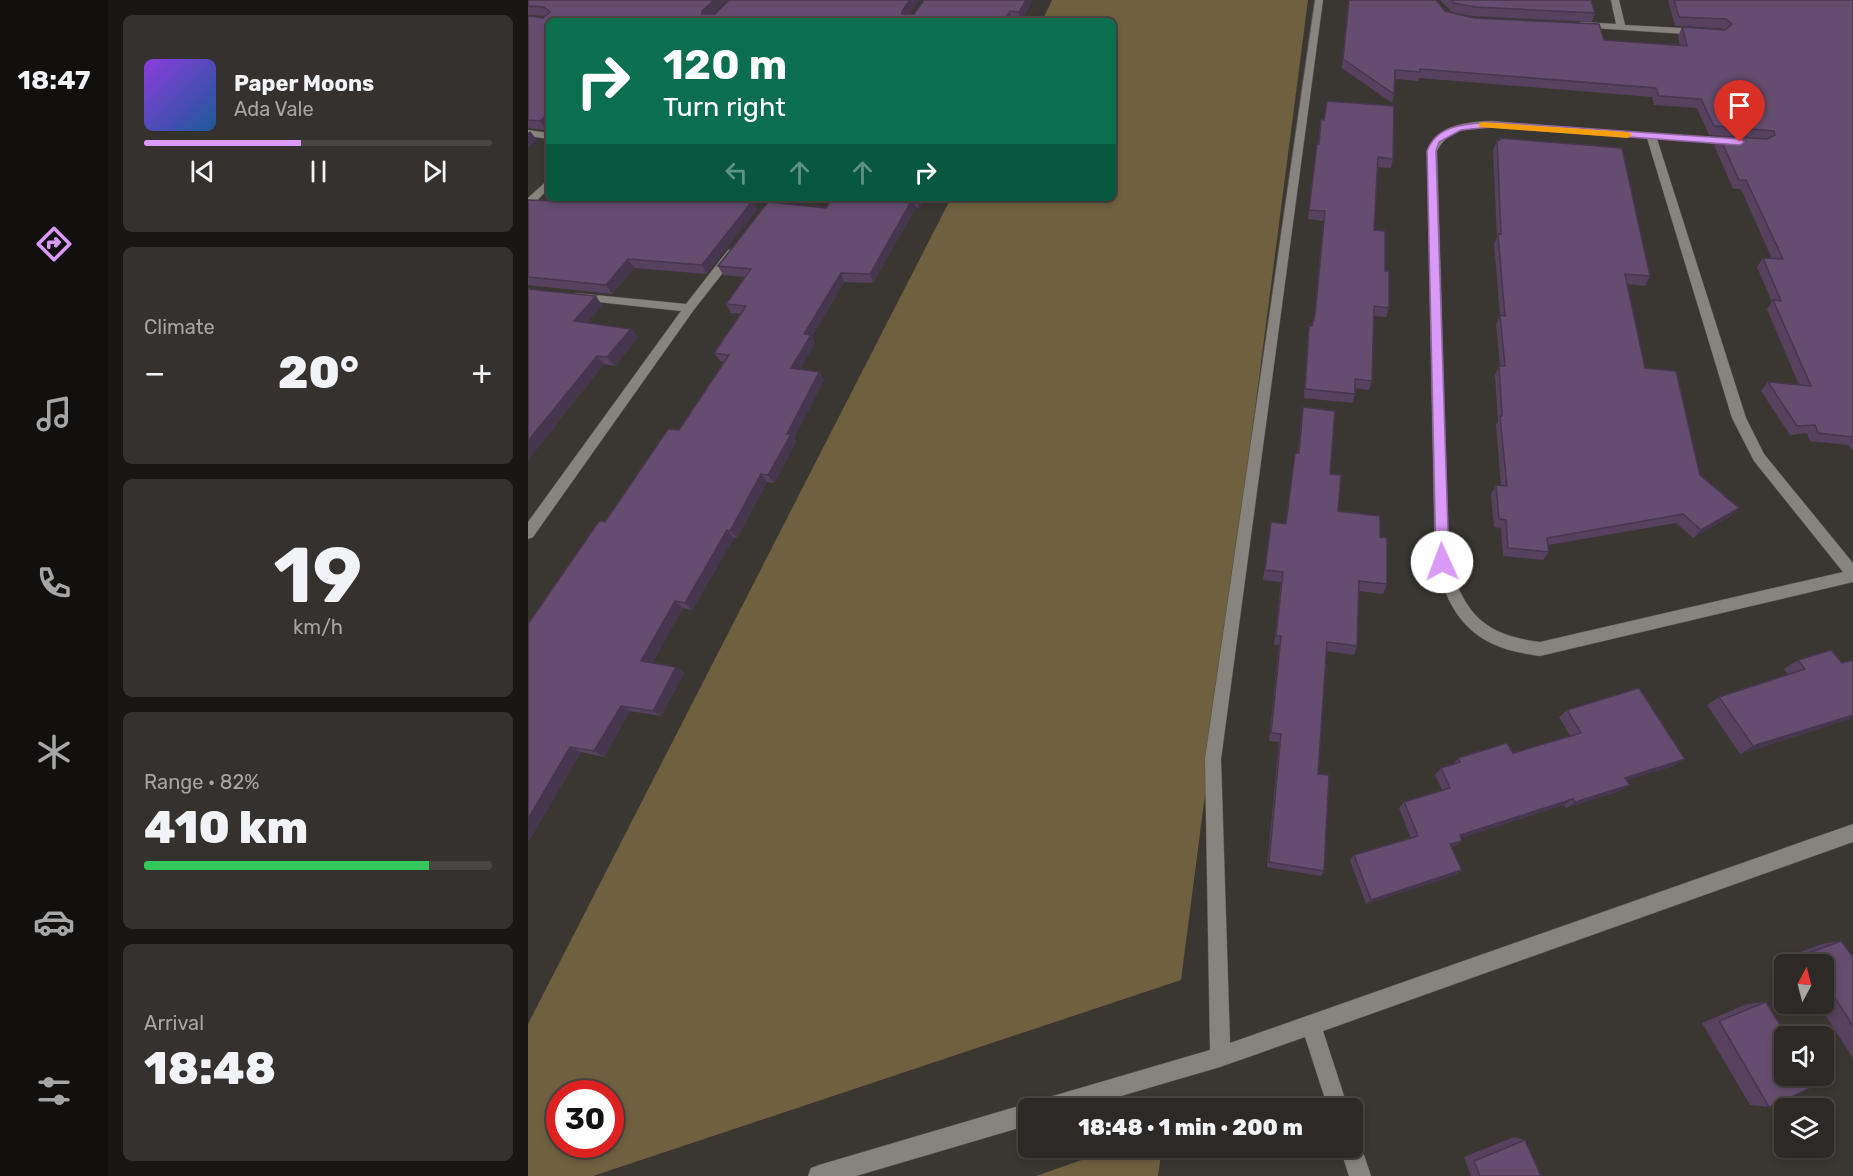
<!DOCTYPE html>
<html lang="en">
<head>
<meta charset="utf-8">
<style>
	:root { --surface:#2c2926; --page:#34312e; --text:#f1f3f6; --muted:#a6a6a7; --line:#484543; --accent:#da9af7 }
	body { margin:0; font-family:Rubik,sans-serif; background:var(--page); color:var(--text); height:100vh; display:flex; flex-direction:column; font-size:22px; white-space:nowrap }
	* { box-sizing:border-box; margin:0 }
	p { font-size:20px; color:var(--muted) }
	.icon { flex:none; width:33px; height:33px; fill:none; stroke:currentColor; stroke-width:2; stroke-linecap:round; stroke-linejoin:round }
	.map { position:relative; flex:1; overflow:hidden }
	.sheet { display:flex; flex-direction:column; gap:15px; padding:15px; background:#181715; width:420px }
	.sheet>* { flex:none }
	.guide { position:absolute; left:18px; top:18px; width:570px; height:183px; border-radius:9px; box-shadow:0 3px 9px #0003,0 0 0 2px var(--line); background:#0b6e4f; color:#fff; overflow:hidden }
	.needle { width:39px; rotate:7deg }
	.controls { position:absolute; left:1246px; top:954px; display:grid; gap:12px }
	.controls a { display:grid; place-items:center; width:60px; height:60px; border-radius:9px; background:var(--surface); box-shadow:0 3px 9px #0003,0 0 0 2px var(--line); font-size:30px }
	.speed { position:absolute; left:18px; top:1080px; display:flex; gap:12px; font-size:30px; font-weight:700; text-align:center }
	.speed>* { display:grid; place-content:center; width:78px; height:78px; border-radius:50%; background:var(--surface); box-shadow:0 3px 9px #0003,0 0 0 2px var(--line); line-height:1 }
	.speed .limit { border:9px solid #d22; background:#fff; color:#111 }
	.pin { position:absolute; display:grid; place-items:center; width:51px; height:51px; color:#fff; margin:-62px -26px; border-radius:50% 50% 50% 0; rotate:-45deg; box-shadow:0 0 6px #0007 }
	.pin .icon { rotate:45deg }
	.me { position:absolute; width:66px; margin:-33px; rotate:358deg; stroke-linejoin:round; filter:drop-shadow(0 0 4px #0008) }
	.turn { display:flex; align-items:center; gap:21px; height:126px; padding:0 18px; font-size:27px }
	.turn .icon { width:78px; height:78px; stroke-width:2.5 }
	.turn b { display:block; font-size:42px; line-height:51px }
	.lanes { display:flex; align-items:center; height:57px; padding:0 18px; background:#0003; justify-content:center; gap:30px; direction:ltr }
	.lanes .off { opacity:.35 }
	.big { font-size:45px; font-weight:800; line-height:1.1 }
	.sheet .widget { flex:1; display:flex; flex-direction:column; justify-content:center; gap:9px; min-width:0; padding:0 21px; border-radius:9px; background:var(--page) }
	.sheet .dial { align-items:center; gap:0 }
	.dial b { font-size:78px; line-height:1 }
	.song { display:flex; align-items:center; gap:18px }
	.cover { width:72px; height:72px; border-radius:9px; background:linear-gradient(135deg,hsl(270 70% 55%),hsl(210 70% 35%)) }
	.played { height:6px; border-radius:3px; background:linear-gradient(90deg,var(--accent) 45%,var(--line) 45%) }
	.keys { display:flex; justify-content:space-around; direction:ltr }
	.heat { display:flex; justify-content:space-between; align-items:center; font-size:33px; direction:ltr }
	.charge { height:9px; border-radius:4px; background:linear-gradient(90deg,#34c759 82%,var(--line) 0) }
	.trip { position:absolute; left:490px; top:1098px; width:345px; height:60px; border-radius:9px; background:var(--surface); box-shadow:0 3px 9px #0003,0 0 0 2px var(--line); font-weight:800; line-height:60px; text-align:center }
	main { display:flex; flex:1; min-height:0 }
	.tab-bar { display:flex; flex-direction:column; width:108px; justify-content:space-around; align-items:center; background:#12100f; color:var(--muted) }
	.tab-bar .icon { width:42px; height:42px }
	.tab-bar .selected { color:var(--accent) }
	.tab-bar b { font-size:27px; color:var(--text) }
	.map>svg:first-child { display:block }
</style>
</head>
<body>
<main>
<nav class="tab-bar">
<b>18:47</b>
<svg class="icon selected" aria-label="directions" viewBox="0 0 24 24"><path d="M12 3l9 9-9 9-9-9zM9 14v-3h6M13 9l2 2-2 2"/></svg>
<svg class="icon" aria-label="music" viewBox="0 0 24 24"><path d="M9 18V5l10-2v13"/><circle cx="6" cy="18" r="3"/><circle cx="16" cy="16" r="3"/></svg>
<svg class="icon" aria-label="phone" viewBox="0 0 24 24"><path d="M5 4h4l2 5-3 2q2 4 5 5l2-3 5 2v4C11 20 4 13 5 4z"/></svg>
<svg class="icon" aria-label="climate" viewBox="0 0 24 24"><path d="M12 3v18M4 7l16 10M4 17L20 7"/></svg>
<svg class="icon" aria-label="car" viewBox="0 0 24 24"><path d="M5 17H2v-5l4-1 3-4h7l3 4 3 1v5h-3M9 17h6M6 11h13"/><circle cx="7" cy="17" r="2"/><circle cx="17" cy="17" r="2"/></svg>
<svg class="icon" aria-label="filters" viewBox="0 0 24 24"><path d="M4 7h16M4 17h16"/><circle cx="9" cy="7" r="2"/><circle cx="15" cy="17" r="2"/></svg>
</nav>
<section class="sheet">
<div class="widget">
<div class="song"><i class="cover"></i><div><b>Paper Moons</b><p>Ada Vale</p></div></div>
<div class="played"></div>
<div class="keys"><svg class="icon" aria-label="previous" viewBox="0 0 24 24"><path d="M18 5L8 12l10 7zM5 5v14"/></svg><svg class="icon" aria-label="pause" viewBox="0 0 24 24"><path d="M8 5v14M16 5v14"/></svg><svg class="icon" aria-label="next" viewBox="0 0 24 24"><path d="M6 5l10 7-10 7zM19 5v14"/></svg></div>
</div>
<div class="widget"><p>Climate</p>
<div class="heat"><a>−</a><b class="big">20°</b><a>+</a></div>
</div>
<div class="widget dial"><b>19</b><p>km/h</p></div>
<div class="widget"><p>Range · 82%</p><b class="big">410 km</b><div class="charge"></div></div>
<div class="widget"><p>Arrival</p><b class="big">18:48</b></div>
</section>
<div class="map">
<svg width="1325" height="1176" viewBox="0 0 1325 1176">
	<rect width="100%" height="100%" fill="#3a3732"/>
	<g fill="#6f603f" fill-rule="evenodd">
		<path d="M524,0H780L653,980L65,1176H0V1024L423,198H585V21H514ZM32,1094H82V1144H32Z"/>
		<polygon points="588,1148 634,1148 630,1176 508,1176"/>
	</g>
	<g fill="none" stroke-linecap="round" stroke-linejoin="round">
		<defs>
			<g id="street">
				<polygon points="787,0 795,0 693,759 702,1043 1325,824 1325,842 795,1031 820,1108 800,1108 777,1037 692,1067 552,1108 501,1108 501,1125 328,1176 280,1176 283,1168 291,1165 501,1103 508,1106 511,1101 518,1098 682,1050 677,759"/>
				<polygon points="1083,0 1091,0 1097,25 1172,29 1176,32 1172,35 1050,27 1049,25 1053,22 1088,24"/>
				<path d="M963,121L1211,140L1212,142L1207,145L1129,139L1218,418L1236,454L1325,563V582L1012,656C948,648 924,623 907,562L899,151C912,125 936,122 963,121ZM963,127L1119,138L1204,418L1226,461L1315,572L1012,642C957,635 937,615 921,562L909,151C920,129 941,128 963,127Z"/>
				<polygon points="0,130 21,133 21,139 0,136"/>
				<polygon points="21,179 21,188 4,206 0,207 0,198"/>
				<polygon points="204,249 208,250 208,256 165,311 5,537 0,539 0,522 153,311 51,300 45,296 47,293 158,304 200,250"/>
				<polygon points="825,1138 831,1140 843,1176 821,1176 812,1148 825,1148"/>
			</g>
		</defs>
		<use href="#street" stroke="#55534e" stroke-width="1"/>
		<use href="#street" fill="#87847e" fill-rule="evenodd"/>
	</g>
	<g fill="#56425f">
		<polygon points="0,0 199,0 184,14 187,14 201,0 391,0 381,14 386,14 396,0 505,0 493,21 21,21 18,130 0,128 0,16 15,18 18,16 0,15"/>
		<polygon points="820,0 908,0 917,11 946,18 1076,40 1152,45 1150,36 1154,27 1195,29 1193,28 1147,26 1140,0 1325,0 1325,451 1320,445 1282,441 1279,433 1262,435 1233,391 1240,382 1271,385 1239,309 1244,302 1229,267 1235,258 1244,259 1213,189 1205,189 1186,145 1191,136 1217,138 1181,135 1169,108 1126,105 1124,97 891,78 890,81 867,79 866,94 864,103 814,68"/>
		<polygon points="912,0 1063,0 1067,13 1064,22 944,16 924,12"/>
		<polygon points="793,119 865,159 863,168 849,167 846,230 857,271 861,308 858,317 846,316 844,381 841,390 827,388 827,394 825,403 776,398 780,335 781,326 784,326 786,319 795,221 780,219 789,144 790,144"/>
		<polygon points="972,138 1122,276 1117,286 1099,284 1117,368 1172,475 1211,508 1202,516 1165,538 1148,523 1020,545 1021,552 1015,560 975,556 973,528 966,527 963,494 968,485 973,486 968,425 970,421 967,375 971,366 972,366 968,325 972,315 966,244 969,237 965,150 969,140 971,140"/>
		<polygon points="305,198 397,198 391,208 388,207 345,283 316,282 284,337 287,343 272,369 291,372 296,380 266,438 268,442 246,483 239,482 209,538 206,538 164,610 155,608 124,663 148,667 156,673 133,716 102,711 76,757 53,752 0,842 0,624 77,522 151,430 197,362 192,361 186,353 213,314 203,313 198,304 217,277 195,275 190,266 298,208"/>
		<polygon points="0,200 225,200 229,209 179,274 106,268 84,294 0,285"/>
		<polygon points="0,289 74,305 59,323 110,337 87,366 76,364 0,460"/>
		<polygon points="775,407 802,474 810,511 852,537 859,584 855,594 831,591 829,646 826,655 798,651 790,774 796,871 793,876 739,867 751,742 741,741 751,645 746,645 753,582 735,580 743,522 758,524 767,453 770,453 773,419"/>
		<polygon points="1270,660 1314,663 1325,660 1325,718 1212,754 1179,705 1191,697 1260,674 1256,669"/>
		<polygon points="1039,710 1146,766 1099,780 1092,791 1038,808 1036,805 933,838 928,846 924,847 934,870 928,875 838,904 822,860 826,855 883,838 871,808 876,802 914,790 907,775 913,768 925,765 930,758 985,753 1042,736 1031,717"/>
		<polygon points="1313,941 1325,957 1325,1058 1290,1004 1296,1004 1296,964 1265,964 1260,957 1294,944"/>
		<polygon points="1238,1002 1241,1107 1222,1105 1174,1023 1219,1004"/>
		<polygon points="986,1137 997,1140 1013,1176 943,1176 936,1157"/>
	</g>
	<g fill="#46364e">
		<polygon points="186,0 199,0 178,19 174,14 174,11"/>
		<polygon points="382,0 391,0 376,20 374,11"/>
		<polygon points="498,0 505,0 493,21 491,12"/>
		<polygon points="482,11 483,21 476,21"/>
		<polygon points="21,113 21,127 18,130 12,121"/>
		<polygon points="2,131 9,140 0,148 0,133"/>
		<polygon points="385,198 388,207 345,283 342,274"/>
		<polygon points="389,198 397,198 391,208 388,199"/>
		<polygon points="225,200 229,209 179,274 174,265"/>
		<polygon points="100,259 106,268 84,294 78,285"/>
		<polygon points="313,273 316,282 284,337 287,343 268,377 263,368 276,334"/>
		<polygon points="68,296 74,305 54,329 46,321"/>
		<polygon points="103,329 110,337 87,366 79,357"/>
		<polygon points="69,356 76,364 0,460 0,441"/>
		<polygon points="291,372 296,380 266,438 268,442 246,483 240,475 259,434"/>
		<polygon points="233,474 239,482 209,538 202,531"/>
		<polygon points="1211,508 1202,516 1165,538 1173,530"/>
		<polygon points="199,530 206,538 164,610 157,603"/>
		<polygon points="147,601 155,608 122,667 113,661"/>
		<polygon points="148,667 156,673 133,716 125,711"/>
		<polygon points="93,706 102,711 76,757 66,751"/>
		<polygon points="1325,715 1325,718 1212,754 1225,746"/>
		<polygon points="42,747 53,752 0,842 0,819"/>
		<polygon points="1157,759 1146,766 1088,784 1097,778"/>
		<polygon points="1102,785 1092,791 1038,808 1047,802"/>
		<polygon points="1045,799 1036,805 925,841 932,835"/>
		<polygon points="934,841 928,846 916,850 922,844"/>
		<polygon points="934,870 928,875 838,904 843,900"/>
	</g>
	<g fill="#644d6f" stroke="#46364e" stroke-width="1.5">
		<polygon points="0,0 186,0 174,11 174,14 187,14 201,0 382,0 374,11 374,14 386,14 396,0 498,0 491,12 482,11 476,21 21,21 21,113 12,121 0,120 0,16 15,18 22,12 16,7 0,6"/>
		<polygon points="821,0 908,0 917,11 946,18 1071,24 1076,40 1159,46 1154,27 1197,30 1204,24 1198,19 1151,17 1146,0 1325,0 1325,437 1290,433 1287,425 1269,426 1240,382 1283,386 1245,300 1253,301 1235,258 1255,259 1218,180 1211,180 1191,136 1239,139 1247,135 1246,131 1186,126 1173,99 1131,96 1128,88 892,69 892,72 867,70 866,94 815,59"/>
		<polygon points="923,0 1063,0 1067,13 947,7 926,3"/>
		<polygon points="799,101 866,106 865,159 850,157 846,230 857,231 857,271 861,271 861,308 846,306 844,381 827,379 827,394 777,389 781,326 784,326 787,314 797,211 781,210 789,144 791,144 793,119 796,120"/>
		<polygon points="972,138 1094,148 1122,276 1097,274 1117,368 1148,371 1172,475 1211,508 1173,530 1155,514 1019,538 1021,552 980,548 978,520 971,519 968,485 979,486 972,416 974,416 971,366 977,366 972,315 977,316 970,234 973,234 969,140 972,140"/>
		<polygon points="26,198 209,198 225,200 174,265 100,259 78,285 0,277 0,200 24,201"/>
		<polygon points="305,198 389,198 385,198 342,274 313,273 276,334 283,335 263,368 291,372 259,434 263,434 240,475 233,474 202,531 199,530 157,603 147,601 113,661 148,667 125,711 93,706 66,751 42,747 0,819 0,624 71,521 77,522 140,429 151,430 201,355 186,353 218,306 198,304 223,269 190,266 240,202 298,208"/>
		<polygon points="0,289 68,296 46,321 103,329 79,357 69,356 0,441"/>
		<polygon points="775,407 807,411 802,474 813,475 810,511 852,516 852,537 859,538 859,584 831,581 829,646 799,642 790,774 801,775 796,871 741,862 753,734 743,733 753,636 748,636 755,572 737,570 743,522 758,524 767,453 771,453"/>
		<polygon points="1303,650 1314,663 1325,660 1325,715 1225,746 1191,697 1277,669 1270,660"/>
		<polygon points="1111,688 1157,759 1097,778 1102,785 1047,802 1045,799 932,835 934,841 922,844 934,870 843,900 826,855 890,836 876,802 922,788 913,768 932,762 930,758 979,743 985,753 1053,733 1039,710"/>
		<polygon points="1313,941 1325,957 1325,1026 1296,981 1296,964 1285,964 1278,954"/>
		<polygon points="1238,1002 1259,1036 1257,1036 1257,1076 1283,1076 1289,1085 1241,1107 1191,1021"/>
		<polygon points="997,1140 1013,1176 952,1176 946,1161"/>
	</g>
	<path fill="#da9af7" stroke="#8e64a1" stroke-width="1.5" d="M963,122L1212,139L1216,142L1212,145L963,127L933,130L911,142L908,151L921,562L914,568L908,562L899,151C909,124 938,124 963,122Z"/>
	<polygon fill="#f59e0b" points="954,122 1100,132 1104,135 1100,138 951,127 951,123"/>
</svg>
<div class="controls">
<a><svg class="needle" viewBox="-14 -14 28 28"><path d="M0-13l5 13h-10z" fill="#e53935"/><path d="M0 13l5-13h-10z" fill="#a6a6a7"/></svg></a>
<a><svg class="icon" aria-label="sound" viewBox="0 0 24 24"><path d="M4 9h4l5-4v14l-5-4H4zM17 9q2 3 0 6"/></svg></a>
<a><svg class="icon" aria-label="layers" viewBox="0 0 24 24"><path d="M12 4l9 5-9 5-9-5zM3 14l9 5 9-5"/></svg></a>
</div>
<div class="speed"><div class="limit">30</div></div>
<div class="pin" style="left:1212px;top:142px;background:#d93025"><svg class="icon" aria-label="arrive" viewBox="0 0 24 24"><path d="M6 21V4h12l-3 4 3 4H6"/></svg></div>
<svg class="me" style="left:914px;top:562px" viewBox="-20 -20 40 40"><circle r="19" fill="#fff"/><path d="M0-13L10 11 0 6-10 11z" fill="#da9af7"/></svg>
<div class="trip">18:48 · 1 min · 200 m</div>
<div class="guide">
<div class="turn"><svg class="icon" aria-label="right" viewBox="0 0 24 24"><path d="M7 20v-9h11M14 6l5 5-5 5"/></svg><div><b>120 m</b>Turn right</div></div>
<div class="lanes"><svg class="icon off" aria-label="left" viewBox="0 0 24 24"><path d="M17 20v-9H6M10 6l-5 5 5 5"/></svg><svg class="icon off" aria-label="ahead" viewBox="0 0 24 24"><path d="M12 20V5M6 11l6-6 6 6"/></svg><svg class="icon off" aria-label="ahead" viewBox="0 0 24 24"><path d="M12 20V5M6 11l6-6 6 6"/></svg><svg class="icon" aria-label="right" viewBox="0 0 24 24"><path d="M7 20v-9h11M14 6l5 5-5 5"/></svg></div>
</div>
</div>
</main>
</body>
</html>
